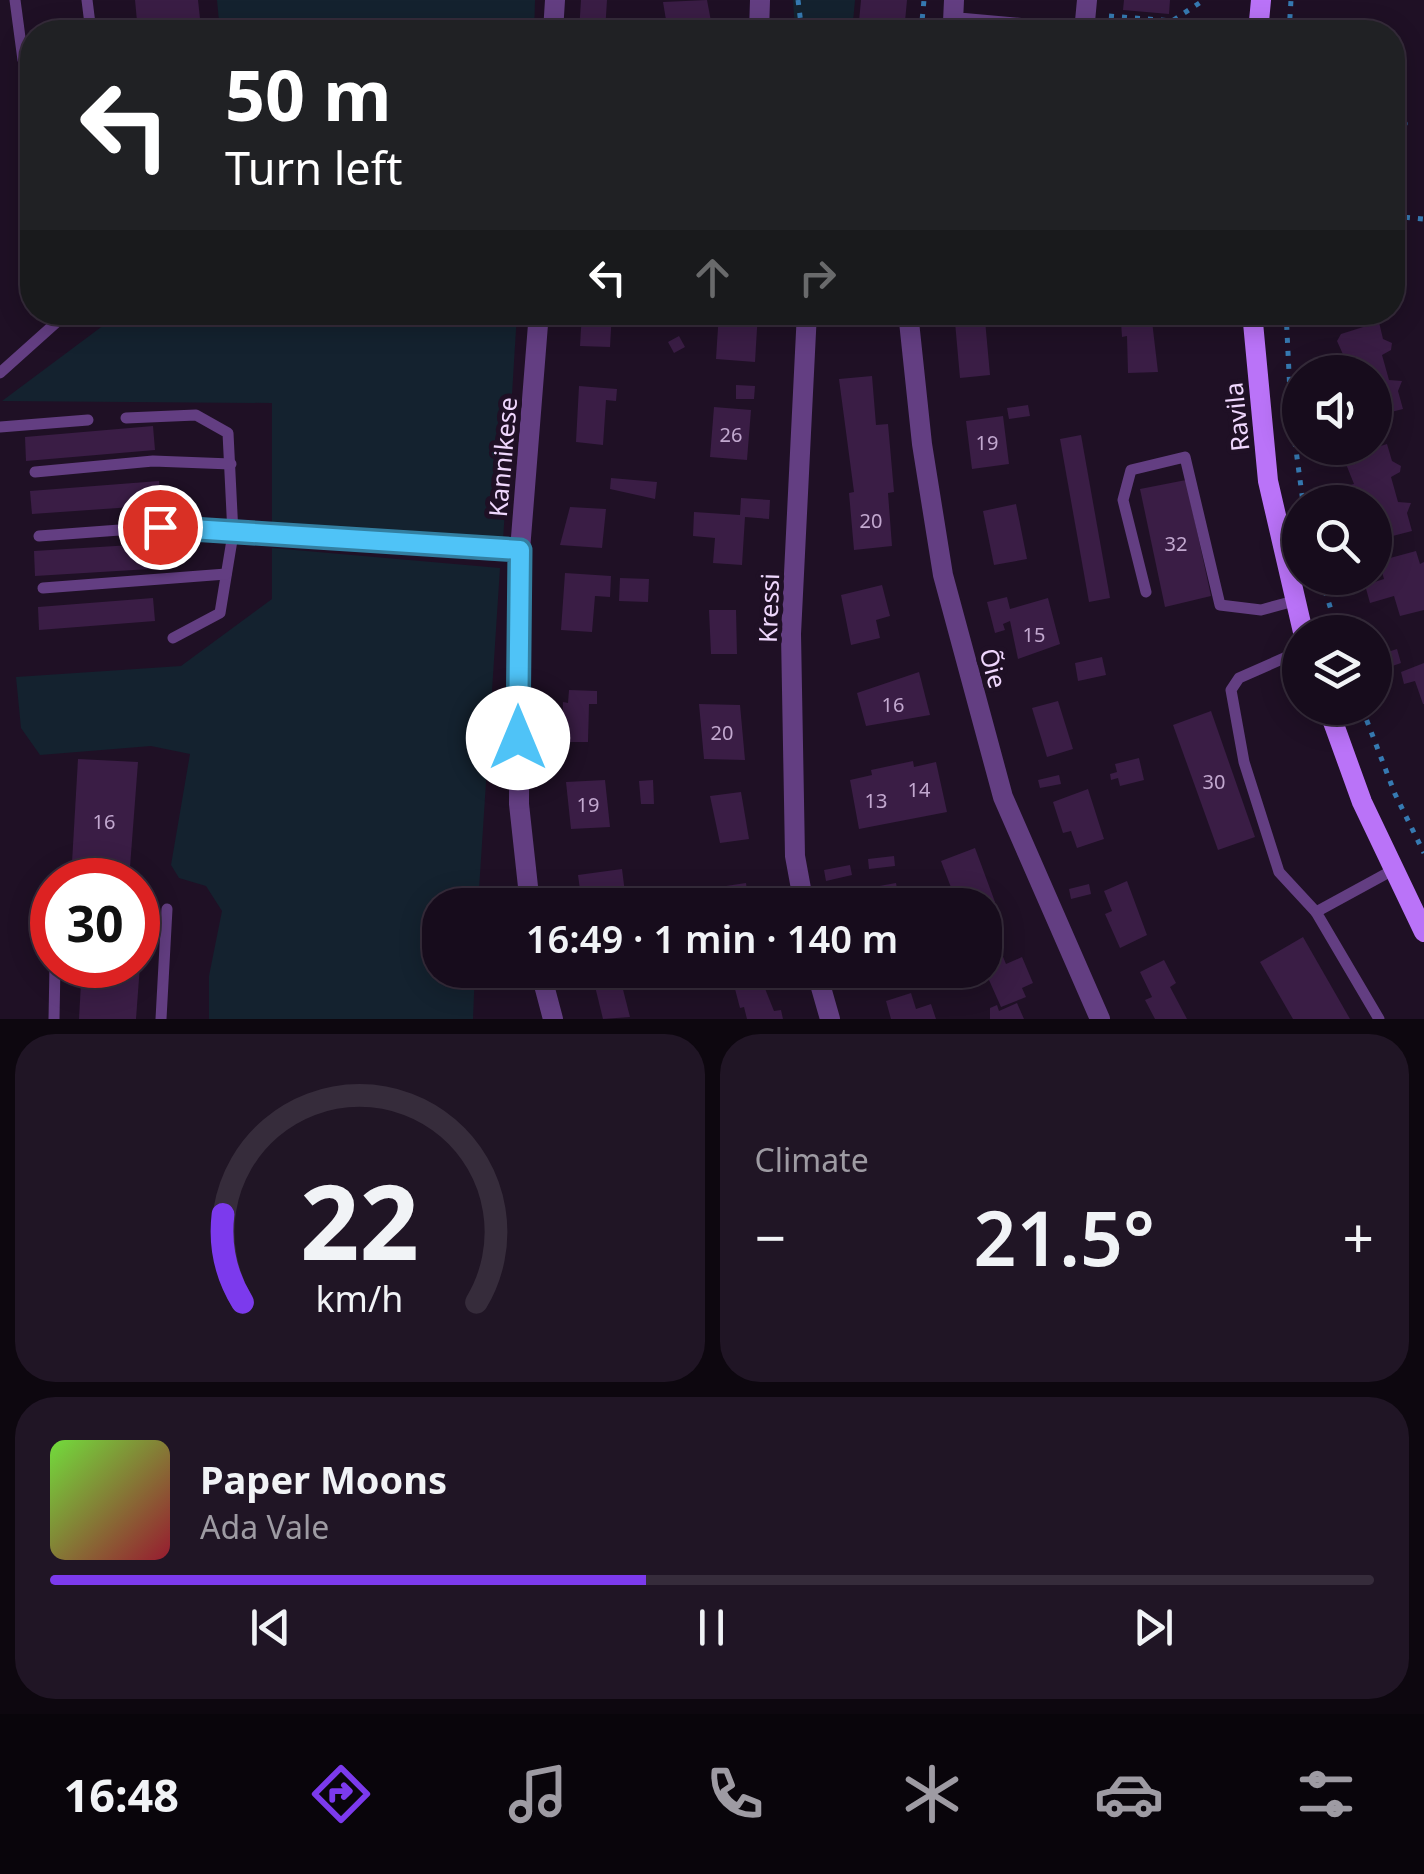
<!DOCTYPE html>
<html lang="en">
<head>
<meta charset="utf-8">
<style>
	:root { --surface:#170c1c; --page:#201525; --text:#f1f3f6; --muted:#9e9ba3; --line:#362c3b; --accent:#7c3aed }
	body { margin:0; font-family:"Noto Sans",sans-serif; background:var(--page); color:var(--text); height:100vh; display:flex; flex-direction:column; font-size:38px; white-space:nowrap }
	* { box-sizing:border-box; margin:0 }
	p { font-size:32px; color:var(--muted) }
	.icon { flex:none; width:55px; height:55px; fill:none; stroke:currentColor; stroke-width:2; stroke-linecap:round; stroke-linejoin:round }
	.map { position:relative; height:1019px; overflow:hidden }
	.sheet { display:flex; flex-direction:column; gap:15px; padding:15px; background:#0d070f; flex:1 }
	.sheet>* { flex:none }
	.guide { position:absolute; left:20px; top:20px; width:1385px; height:305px; border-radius:40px; box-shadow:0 5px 25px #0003,0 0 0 2px var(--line); background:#202124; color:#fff; overflow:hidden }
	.tools { position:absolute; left:1282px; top:355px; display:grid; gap:20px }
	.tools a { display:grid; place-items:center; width:110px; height:110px; border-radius:50%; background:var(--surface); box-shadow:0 5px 25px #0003,0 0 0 2px var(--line); font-size:50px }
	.speed { position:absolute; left:30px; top:858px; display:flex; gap:20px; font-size:50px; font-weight:700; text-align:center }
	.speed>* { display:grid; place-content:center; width:130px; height:130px; border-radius:50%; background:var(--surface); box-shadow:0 5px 25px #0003,0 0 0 2px var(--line); line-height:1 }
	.speed .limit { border:15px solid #d22; background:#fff; color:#111 }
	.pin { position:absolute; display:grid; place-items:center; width:85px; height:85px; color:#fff; margin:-42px; border:5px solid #fff; border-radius:50%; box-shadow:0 2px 10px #0007 }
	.me { position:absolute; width:110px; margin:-55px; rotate:0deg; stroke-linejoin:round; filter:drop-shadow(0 0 8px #0008) }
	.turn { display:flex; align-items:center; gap:35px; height:210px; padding:0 40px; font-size:45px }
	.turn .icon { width:130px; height:130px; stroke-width:2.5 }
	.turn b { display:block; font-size:70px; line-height:85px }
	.lanes { display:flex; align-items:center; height:95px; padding:0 40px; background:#0003; justify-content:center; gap:50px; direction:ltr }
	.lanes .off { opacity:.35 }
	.big { font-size:75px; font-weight:600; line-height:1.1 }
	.sheet .card { flex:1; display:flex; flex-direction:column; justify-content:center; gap:15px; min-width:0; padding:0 35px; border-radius:40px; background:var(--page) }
	.sheet .dial { align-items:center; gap:0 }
	.dial svg { height:260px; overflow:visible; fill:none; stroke:var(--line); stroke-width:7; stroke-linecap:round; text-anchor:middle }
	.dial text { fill:var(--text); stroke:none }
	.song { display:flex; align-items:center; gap:30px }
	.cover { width:120px; height:120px; border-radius:15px; background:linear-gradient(135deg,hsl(100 70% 55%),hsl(350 70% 35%)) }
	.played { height:10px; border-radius:5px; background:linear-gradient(90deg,var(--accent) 45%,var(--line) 45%) }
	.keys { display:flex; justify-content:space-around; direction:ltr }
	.heat { display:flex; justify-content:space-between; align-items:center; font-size:55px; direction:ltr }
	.sheet .tiles { flex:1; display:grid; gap:15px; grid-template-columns:1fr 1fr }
	.card:last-child { grid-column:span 2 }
	.trip { position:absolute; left:422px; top:888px; width:580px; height:100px; border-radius:40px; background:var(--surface); box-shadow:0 5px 25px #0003,0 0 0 2px var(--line); font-weight:600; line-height:100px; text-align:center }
	.dock { display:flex; height:160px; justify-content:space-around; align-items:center; background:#09050b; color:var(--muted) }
	.dock .icon { width:70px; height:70px }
	.dock .current { color:var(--accent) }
	.dock b { font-size:45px; color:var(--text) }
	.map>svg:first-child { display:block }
</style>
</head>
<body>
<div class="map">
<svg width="1424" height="1019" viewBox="0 0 1424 1019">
	<rect width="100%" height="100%" fill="#1f1025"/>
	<g fill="#14222f">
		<polygon points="217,0 535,0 534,32 220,32"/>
		<polygon points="793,0 855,0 852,32 795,32"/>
		<polygon points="120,313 517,313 503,541 272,531 272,403 2,401"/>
		<polygon points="272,548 500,568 478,905 440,905 440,970 475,970 473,1019 209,1019 209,976 222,911 206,886 179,878 171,865 190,754 151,746 40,755 21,728 16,677 181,666 272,599"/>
	</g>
	<g fill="#3a1d45">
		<polygon points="135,0 198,0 201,28 138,32"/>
		<polygon points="581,0 607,0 605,32 579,32"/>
		<polygon points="707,0 713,32 668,32 663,2"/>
		<polygon points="861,0 907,0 904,32 858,32"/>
		<polygon points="1124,0 1170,0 1169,14 1123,10"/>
		<polygon points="582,312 612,312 610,347 580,346"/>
		<polygon points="671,312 683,312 682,326 670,325"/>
		<polygon points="719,312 758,312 755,362 716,359"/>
		<polygon points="985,320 990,375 960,378 955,322"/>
		<polygon points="1152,321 1158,372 1128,373 1127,336 1122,337 1121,322"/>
		<polygon points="1379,322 1383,339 1392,343 1391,350 1382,355 1389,380 1402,381 1398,391 1403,409 1375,416 1375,372 1335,372 1333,365 1346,361 1337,341 1341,334"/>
		<polygon points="679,336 685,347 674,353 668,342"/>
		<polygon points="872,376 876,425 888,424 894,492 888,493 892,546 854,550 849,493 854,492 839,379"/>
		<polygon points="736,385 755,386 754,399 736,399"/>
		<polygon points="579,386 617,389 616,401 606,400 603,445 576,442"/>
		<polygon points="1028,405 1030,416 1009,419 1007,408"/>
		<polygon points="714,407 751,410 747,460 710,457"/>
		<polygon points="1003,416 1009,464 972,469 966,421"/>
		<polygon points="153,426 155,450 26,461 25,437"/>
		<polygon points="1081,435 1110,598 1089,602 1060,439"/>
		<polygon points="1387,444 1392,461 1401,466 1400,472 1391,477 1398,502 1411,503 1407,513 1412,531 1377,540 1375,502 1346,502 1341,487 1354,484 1346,464 1349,456"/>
		<polygon points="611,478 657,482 655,499 610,489"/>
		<polygon points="1186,480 1211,596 1165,607 1140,489"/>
		<polygon points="159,481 161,505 32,514 30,491"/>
		<polygon points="741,498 770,500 769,519 745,517 742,565 713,563 715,538 693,536 694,512 740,515"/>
		<polygon points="1016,504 1027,559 994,565 983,511"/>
		<polygon points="570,507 606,509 602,548 560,545"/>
		<polygon points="148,544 150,569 35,576 34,551"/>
		<polygon points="1416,551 1420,564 1424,562 1424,610 1400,616 1394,596 1370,603 1365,585 1384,579 1379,561"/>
		<polygon points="565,573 611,576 610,597 595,596 592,632 561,630"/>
		<polygon points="620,578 649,579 648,602 619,601"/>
		<polygon points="882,585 890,616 876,620 880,638 851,645 841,595"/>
		<polygon points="1007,597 1010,609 1048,598 1060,644 1018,659 1010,621 1003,624 1005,630 995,633 987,602"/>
		<polygon points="153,598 155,621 39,630 38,607"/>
		<polygon points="709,610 736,610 737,654 711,654"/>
		<polygon points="1397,649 1401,663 1378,671 1375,656"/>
		<polygon points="1102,657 1106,675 1078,681 1075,663"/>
		<polygon points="1424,663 1424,704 1423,704 1415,681 1404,684 1401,672"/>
		<polygon points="919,672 930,715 866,726 857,693"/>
		<polygon points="569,690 597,691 597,704 589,704 588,742 562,742 563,702 568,703"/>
		<polygon points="1058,701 1073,749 1047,757 1032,708"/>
		<polygon points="699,704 740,705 745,760 704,759"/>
		<polygon points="1211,711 1255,837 1218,850 1173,725"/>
		<polygon points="1139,758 1144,780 1120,786 1118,778 1111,780 1110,774 1117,772 1115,764"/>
		<polygon points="78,759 138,762 129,880 71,880"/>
		<polygon points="913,761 914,767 936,762 947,812 859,829 850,780 872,775 871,770"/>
		<polygon points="1059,775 1061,784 1040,788 1038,780"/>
		<polygon points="605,780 610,827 571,829 566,782"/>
		<polygon points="653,780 654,804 641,804 639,781"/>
		<polygon points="1088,789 1104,839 1077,848 1071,831 1063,833 1053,802"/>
		<polygon points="741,792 749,839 720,843 710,796"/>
		<polygon points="975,848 995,902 938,905 955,898 941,861"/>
		<polygon points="894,856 895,866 869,869 868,859"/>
		<polygon points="850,865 852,875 826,881 824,870"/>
		<polygon points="622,869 625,893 620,893 621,905 582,905 578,875"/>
		<polygon points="1127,881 1147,935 1120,948 1105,914 1112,911 1104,891"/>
		<polygon points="746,883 749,905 708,905 706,889"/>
		<polygon points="896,883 900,905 860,905 857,890"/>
		<polygon points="1089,884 1091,894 1071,899 1069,889"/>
		<polygon points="1303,937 1350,1019 1293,1019 1260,962"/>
		<polygon points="1001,952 1006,964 1022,957 1033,983 1022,988 1026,997 1001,1007 985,971 985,957"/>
		<polygon points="1164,960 1176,983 1170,987 1187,1019 1155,1019 1145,1000 1152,997 1140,972"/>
		<polygon points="82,965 140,965 136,1019 79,1019"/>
		<polygon points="618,970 630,1017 603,1019 592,974"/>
		<polygon points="762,981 774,1011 781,1010 783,1019 747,1019 744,1007 740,1008 735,989"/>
		<polygon points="911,993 916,1009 931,1004 936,1019 891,1019 886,1001"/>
		<polygon points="1017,1003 1024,1019 990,1019 990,1008 997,1005 999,1011"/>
	</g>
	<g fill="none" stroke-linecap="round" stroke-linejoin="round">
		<g stroke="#367ab2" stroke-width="5" stroke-dasharray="5 8" stroke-linecap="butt">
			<polyline points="798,0 802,32"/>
			<polyline points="1109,16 1172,21 1204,0"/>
			<polyline points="921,32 924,0"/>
			<polyline points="1289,32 1291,0"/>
			<polyline points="1392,114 1405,123 1399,217"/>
			<polyline points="1392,216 1424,219"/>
			<polyline points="1286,312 1291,413 1303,502"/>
			<polyline points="1321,578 1338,632"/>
			<polyline points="1362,708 1395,794 1424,853"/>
		</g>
		<g stroke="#633e82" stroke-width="11">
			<polyline points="15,0 23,60 32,68"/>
			<polyline points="87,0 91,32"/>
			<polyline points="0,373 68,312"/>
			<polyline points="126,418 196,415 228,433 233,534 220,613 173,638"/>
			<polyline points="0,427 88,420"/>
			<polyline points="35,472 153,461 231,464"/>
			<polyline points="39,536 160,527 520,550"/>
			<polyline points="43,588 226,574"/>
			<polyline points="1146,592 1123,500 1131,470 1185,457 1220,605 1261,610 1294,601"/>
			<polyline points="1300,651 1239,678 1231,690 1244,762 1279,872 1316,912"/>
			<polyline points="36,930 52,949"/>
			<polyline points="54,1019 55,965"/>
			<polyline points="161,1019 167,909"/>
			<polyline points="1379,1019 1316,912 1393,870"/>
		</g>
		<g stroke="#633e82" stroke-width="20">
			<polyline points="954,0 953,22 1066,32"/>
			<polyline points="553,32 555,0"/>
			<polyline points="759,32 760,0"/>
			<polyline points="1084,32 1087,0"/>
			<polyline points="908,312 922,444 943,575 1003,797 1100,1019"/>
			<polyline points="530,905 519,804 520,550 539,312"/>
			<polyline points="804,905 795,856 791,634 807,312"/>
			<polyline points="540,970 553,1019"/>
			<polyline points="816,970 830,1019"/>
		</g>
		<g stroke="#ba73f8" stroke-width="20">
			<polyline points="1258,32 1261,0"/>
			<polyline points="1252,312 1268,481 1303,632"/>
			<polyline points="1328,708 1362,802 1424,932"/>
		</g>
	</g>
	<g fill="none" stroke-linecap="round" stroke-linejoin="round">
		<defs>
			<polyline id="route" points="160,527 520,550 518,738"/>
		</defs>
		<use href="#route" stroke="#337fa1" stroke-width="25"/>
		<use href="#route" stroke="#4fc3f7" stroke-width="18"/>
	</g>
	<g text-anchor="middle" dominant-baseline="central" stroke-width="10" stroke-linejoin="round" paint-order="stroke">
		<g font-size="20" fill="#c2a8cf">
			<text x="731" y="434">26</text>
			<text x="987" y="442">19</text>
			<text x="871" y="520">20</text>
			<text x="1176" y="543">32</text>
			<text x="1034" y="634">15</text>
			<text x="893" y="704">16</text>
			<text x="722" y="732">20</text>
			<text x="1214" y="781">30</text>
			<text x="919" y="789">14</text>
			<text x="876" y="800">13</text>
			<text x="588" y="804">19</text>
			<text x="104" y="821">16</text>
		</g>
		<g font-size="25" fill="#efd7fd" stroke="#1f1025">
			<text transform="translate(1236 417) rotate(-96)">Ravila</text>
			<text transform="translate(502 457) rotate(-85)">Kannikese</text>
			<text transform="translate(768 608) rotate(-88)">Kressi</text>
			<text transform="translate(994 668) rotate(75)">Õie</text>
		</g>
	</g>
</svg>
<div class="tools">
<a><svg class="icon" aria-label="sound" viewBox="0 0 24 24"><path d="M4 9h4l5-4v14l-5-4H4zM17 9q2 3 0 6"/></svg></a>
<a><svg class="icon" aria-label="search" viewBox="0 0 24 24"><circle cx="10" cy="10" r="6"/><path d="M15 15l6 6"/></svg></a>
<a><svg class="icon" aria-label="layers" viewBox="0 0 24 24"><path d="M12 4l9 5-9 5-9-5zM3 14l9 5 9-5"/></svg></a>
</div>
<div class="speed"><div class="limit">30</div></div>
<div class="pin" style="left:160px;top:527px;background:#d93025"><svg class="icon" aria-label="arrive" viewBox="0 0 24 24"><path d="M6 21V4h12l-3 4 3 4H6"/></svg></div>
<svg class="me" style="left:518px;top:738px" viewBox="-20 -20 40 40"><circle r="19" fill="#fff"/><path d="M0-13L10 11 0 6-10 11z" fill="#4fc3f7"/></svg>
<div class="trip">16:49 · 1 min · 140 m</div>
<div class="guide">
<div class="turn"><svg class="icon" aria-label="left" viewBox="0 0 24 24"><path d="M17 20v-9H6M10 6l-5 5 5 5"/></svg><div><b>50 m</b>Turn left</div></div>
<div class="lanes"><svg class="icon" aria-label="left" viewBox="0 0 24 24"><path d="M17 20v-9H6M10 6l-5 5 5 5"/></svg><svg class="icon off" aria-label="ahead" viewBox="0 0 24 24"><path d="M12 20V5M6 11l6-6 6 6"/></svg><svg class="icon off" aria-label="right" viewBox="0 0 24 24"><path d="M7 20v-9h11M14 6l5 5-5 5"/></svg></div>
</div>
</div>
<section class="sheet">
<div class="tiles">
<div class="card dial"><svg viewBox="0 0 100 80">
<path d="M14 69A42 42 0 1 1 86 69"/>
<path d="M14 69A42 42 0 0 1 8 42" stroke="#7c3aed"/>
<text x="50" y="56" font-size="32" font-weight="700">22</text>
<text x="50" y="72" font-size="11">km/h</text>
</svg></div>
<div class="card"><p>Climate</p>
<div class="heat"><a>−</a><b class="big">21.5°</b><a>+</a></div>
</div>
<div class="card">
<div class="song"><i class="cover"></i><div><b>Paper Moons</b><p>Ada Vale</p></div></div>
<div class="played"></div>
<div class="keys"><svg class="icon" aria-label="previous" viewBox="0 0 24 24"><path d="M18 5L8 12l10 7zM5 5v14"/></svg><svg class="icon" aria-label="pause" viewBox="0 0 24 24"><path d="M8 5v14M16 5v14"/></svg><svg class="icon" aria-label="next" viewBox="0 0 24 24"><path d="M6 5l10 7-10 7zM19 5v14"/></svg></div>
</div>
</div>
</section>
<nav class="dock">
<b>16:48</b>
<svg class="icon current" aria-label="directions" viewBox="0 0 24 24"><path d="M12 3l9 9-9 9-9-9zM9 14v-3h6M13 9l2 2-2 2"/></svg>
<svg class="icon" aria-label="music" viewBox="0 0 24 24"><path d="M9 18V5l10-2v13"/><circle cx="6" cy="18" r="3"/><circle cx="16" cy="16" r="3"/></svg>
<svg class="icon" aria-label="phone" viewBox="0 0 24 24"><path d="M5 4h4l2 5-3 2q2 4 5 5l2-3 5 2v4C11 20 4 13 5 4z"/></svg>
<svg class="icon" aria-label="climate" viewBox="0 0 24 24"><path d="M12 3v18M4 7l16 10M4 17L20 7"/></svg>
<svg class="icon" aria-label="car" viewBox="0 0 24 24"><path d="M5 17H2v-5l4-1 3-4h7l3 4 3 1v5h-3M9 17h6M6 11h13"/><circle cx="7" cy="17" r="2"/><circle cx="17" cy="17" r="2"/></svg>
<svg class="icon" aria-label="filters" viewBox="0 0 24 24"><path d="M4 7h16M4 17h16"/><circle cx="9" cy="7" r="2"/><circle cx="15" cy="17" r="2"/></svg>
</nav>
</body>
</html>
